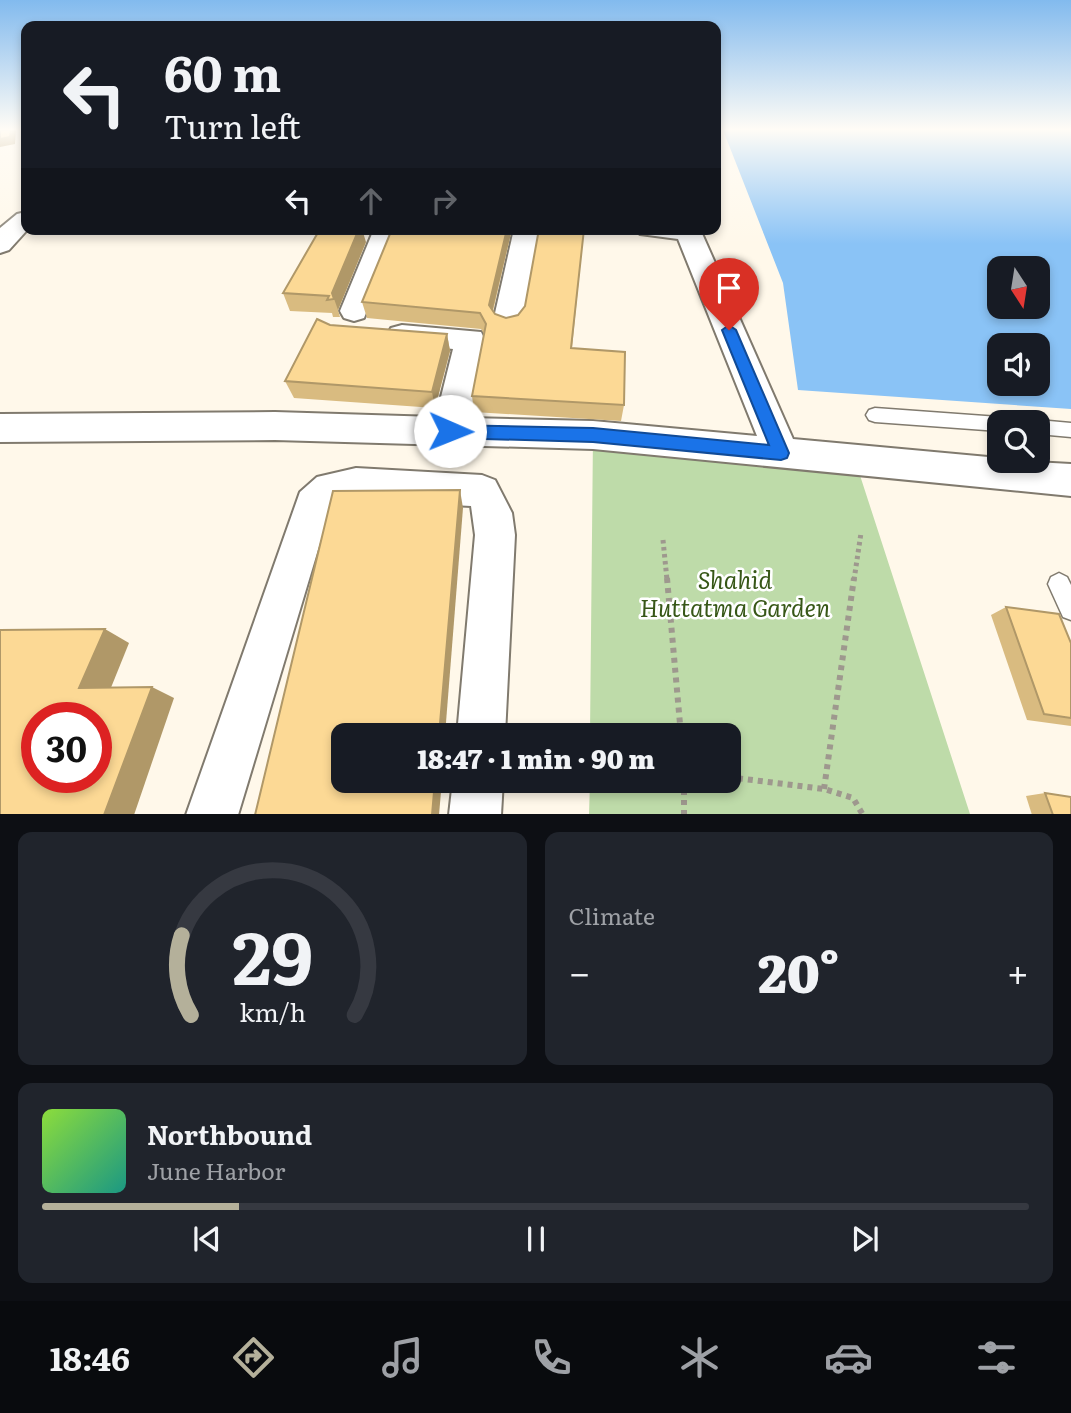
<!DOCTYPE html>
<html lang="en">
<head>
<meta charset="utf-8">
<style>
	:root { --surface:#171b24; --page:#20242c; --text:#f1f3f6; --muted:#9ea1a6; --line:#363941; --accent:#b4b09a }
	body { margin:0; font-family:Literata,serif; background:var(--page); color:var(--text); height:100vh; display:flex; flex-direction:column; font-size:26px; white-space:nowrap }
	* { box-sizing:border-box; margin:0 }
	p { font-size:23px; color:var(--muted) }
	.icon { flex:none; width:38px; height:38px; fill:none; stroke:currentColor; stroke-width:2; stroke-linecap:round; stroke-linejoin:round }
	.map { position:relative; height:814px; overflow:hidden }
	.side { display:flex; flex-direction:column; gap:18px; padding:18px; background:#0d0f14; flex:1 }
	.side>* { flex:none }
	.hud { position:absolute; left:21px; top:21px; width:700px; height:214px; border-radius:14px; box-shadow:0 4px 10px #0003; background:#171b24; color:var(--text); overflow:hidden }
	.needle { width:46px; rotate:168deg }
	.buttons { position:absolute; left:987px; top:256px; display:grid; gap:14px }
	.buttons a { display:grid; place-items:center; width:63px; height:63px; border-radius:14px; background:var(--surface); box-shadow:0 4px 10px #0003; font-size:35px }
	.speed { position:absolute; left:21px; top:702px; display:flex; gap:14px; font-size:35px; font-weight:700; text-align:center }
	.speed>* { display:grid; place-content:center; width:91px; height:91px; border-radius:50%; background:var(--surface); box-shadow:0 4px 10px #0003; line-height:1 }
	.speed .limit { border:10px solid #d22; background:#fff; color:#111 }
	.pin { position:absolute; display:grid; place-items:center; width:60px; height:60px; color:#fff; margin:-72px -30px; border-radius:50% 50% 50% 0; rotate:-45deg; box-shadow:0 0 7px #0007 }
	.pin .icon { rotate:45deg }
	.me { position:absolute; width:77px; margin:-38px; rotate:91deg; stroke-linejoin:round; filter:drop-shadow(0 0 5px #0008) }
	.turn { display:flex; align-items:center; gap:24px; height:147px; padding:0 28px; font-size:32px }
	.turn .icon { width:91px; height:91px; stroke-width:2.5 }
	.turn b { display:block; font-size:49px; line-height:60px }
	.lanes { display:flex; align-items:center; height:66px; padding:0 28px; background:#0003; justify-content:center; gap:35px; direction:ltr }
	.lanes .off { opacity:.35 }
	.big { font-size:52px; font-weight:800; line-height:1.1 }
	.side .widget { flex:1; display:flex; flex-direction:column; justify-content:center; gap:10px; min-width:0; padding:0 24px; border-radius:14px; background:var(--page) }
	.side .dial { align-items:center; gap:0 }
	.dial svg { height:182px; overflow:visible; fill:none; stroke:var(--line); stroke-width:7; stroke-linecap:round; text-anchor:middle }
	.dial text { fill:var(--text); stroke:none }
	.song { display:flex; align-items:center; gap:21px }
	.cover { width:84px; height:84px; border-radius:10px; background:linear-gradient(135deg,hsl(90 70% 55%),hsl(170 70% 35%)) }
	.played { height:7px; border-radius:4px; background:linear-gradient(90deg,var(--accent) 20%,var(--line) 20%) }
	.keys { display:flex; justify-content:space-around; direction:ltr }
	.heat { display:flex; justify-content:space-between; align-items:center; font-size:38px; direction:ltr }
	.side .tiles { flex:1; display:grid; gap:18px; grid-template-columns:1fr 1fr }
	.widget:last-child { grid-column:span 2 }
	.trip { position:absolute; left:331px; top:723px; width:410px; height:70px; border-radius:14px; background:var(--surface); box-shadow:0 4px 10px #0003; font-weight:800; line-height:70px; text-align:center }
	.tab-bar { display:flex; height:112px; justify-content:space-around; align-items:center; background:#090b0e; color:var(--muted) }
	.tab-bar .icon { width:49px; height:49px }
	.tab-bar .on { color:var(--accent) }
	.tab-bar b { font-size:32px; color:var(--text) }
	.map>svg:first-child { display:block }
</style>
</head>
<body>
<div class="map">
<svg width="1071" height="815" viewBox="0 0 1071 815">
	<rect width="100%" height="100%" fill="#fff8ea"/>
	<polygon fill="#bedba9" points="593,435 855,460 970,814 589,815 590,781 728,780 728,735 590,735"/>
	<path fill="#8ac3f6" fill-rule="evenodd" d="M723,130H1071V409L798,390L783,283ZM999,268H1038V306H999ZM999,345H1038V383H999Z"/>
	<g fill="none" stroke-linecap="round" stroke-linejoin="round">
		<defs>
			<g id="service">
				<polygon points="875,408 999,417 1007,422 999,422 999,431 875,422 869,420 866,415 869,410"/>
				<polygon points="1038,420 1071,423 1071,437 1038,434 1038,422 1032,422"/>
				<polygon points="1059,573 1067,577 1071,585 1071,620 1063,617 1048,584 1051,577"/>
			</g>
			<g id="minor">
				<polygon points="26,212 28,229 9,250 0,253 0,228 17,214"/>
				<polygon points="374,229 399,229 364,318 354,321 344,318 340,311"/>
				<polygon points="514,229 539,229 523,322 518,329 508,332 498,329 493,322"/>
				<polygon points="637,229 700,229 793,439 999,458 999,460 1071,464 1071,496 593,449 275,440 0,442 0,414 275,412 436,417 453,349 391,342 387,335 391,328 402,325 481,332 485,340 470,418 593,421 757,436 678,239 640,234"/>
				<polygon points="356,468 482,475 495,480 512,513 515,535 505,735 457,735 475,535 471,506 356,500 340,502 329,513 238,815 186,815 300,492 317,477"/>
				<polygon points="453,780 503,780 501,815 449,815"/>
			</g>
		</defs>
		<use href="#service" stroke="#807a6e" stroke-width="3"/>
		<use href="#minor" stroke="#807a6e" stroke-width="4"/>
		<g stroke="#9e988e" stroke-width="5" stroke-dasharray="3.5 3.5" stroke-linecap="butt">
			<polyline points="663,540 667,580"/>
			<polyline points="854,580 861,533"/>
		</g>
		<g stroke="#9e988e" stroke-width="6" stroke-dasharray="5 5" stroke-linecap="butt">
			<polyline points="667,578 681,735"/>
			<polyline points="728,777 824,789 853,798 863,815"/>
			<polyline points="684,780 684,815"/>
			<polyline points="824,789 854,578"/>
		</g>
		<use href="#service" fill="#fff" fill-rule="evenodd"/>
		<use href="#minor" fill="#fff" fill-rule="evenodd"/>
	</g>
	<g fill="#d9bb80">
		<polygon points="392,229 512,229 493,311 495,314 506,318 518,315 584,229 572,348 624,405 621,421 474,412 472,396 484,334 481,329 367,318 362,302"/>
		<polygon points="366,242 338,310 340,317 333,317 332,313 290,311 283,293"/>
		<polygon points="330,325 447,334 450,351 435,408 294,398 285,381"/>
		<polygon points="1006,607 1071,643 1071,726 1027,720 991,615"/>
		<polygon points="1045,793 1071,815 1032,815 1026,796"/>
	</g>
	<g fill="#b09868">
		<polygon points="11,130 16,130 15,144 0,147 0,139"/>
		<polygon points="359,229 362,229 366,242 338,310 332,293"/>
		<polygon points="507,229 512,229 490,321 489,305"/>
		<polygon points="447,334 450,351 435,408 432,392"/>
		<polygon points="460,490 463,508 445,735 439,735"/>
		<polygon points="105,629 129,643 106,700 79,688"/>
		<polygon points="152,687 174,698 134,815 104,815"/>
		<polygon points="435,780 442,780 439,815 432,815"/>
	</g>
	<g fill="#fcd995" stroke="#b09868" stroke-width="2" fill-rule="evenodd">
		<polygon points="0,130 11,130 10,137 0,139"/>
		<polygon points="320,229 359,229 332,293 334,299 327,300 329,296 283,293"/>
		<polygon points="392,229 507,229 489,305 495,314 506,318 518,315 525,306 539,229 584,229 571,348 625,352 624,405 472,396 486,324 480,313 362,302"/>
		<polygon points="317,319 330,325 447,334 432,392 285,381"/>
		<polygon points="460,490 439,735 343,735 343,780 435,780 432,815 255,815 333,491"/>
		<polygon points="1006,607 1059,614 1071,643 1071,718 1044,714"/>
		<path d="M105,629L79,688L152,687L104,815H0V630ZM37,718H96V777H37Z"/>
		<polygon points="1045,793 1071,797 1071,815 1053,815"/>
	</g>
	<linearGradient id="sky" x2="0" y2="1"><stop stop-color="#82baee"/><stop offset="0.53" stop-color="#fffcf6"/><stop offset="1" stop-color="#fffcf6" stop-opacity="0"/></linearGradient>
	<rect width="1071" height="244" fill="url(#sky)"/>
	<polygon fill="#1a73e8" stroke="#114b97" stroke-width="2" points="729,325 736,330 789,453 787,458 781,460 593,442 450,438 444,436 442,431 444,427 450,425 593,428 769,445 722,330"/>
	<g text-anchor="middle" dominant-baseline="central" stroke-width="5" stroke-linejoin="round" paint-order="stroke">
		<g font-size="24" font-style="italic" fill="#375717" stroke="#fff">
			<text x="735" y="578">Shahid<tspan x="735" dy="28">Huttatma Garden</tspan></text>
		</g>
	</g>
</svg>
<div class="buttons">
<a><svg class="needle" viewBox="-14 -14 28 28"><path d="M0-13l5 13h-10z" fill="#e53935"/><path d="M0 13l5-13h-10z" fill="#9ea1a6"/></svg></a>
<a><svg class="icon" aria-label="sound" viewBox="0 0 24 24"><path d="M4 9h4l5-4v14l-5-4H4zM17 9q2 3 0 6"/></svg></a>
<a><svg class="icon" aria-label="search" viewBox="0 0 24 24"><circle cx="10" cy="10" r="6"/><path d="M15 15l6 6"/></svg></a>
</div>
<div class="speed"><div class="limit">30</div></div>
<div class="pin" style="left:729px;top:330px;background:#d93025"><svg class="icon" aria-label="arrive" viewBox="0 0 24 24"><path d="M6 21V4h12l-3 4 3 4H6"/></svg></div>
<svg class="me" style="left:450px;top:431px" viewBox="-20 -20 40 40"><circle r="19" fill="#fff"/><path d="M0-13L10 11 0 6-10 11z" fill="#1a73e8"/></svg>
<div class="trip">18:47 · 1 min · 90 m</div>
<div class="hud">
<div class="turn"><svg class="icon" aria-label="left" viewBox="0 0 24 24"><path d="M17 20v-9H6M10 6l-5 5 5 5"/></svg><div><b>60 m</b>Turn left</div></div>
<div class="lanes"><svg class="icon" aria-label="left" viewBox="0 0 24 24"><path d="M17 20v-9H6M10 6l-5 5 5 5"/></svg><svg class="icon off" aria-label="ahead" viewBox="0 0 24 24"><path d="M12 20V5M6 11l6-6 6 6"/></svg><svg class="icon off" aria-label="right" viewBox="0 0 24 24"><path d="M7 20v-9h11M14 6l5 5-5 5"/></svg></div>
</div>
</div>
<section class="side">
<div class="tiles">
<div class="widget dial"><svg viewBox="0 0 100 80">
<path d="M14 69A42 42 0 1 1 86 69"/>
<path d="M14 69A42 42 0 0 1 10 34" stroke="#b4b09a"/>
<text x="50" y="56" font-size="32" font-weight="700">29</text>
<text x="50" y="72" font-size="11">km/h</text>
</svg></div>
<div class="widget"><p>Climate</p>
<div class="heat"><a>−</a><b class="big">20°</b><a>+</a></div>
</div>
<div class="widget">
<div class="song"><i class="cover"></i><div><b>Northbound</b><p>June Harbor</p></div></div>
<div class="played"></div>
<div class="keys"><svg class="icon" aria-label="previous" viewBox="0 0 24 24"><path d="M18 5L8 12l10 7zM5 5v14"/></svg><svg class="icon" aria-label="pause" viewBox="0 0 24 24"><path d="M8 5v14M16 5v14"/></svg><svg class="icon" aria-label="next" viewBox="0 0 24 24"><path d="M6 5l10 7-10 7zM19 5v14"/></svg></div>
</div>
</div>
</section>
<nav class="tab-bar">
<b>18:46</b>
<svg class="icon on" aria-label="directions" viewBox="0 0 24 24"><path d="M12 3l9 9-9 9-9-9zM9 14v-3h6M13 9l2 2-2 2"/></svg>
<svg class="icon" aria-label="music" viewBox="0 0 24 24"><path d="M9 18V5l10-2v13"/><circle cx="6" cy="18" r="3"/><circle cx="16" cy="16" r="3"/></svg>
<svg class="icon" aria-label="phone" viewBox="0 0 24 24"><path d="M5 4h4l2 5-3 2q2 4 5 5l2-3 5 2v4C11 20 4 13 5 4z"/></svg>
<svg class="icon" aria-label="climate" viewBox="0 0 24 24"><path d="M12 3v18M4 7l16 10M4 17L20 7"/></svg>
<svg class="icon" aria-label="car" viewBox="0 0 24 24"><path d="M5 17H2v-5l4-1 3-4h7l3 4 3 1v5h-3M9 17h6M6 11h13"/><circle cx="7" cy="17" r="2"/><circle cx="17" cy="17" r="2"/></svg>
<svg class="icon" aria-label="filters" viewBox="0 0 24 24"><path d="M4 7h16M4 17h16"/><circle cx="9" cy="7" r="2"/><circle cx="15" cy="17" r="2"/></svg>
</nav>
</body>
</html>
